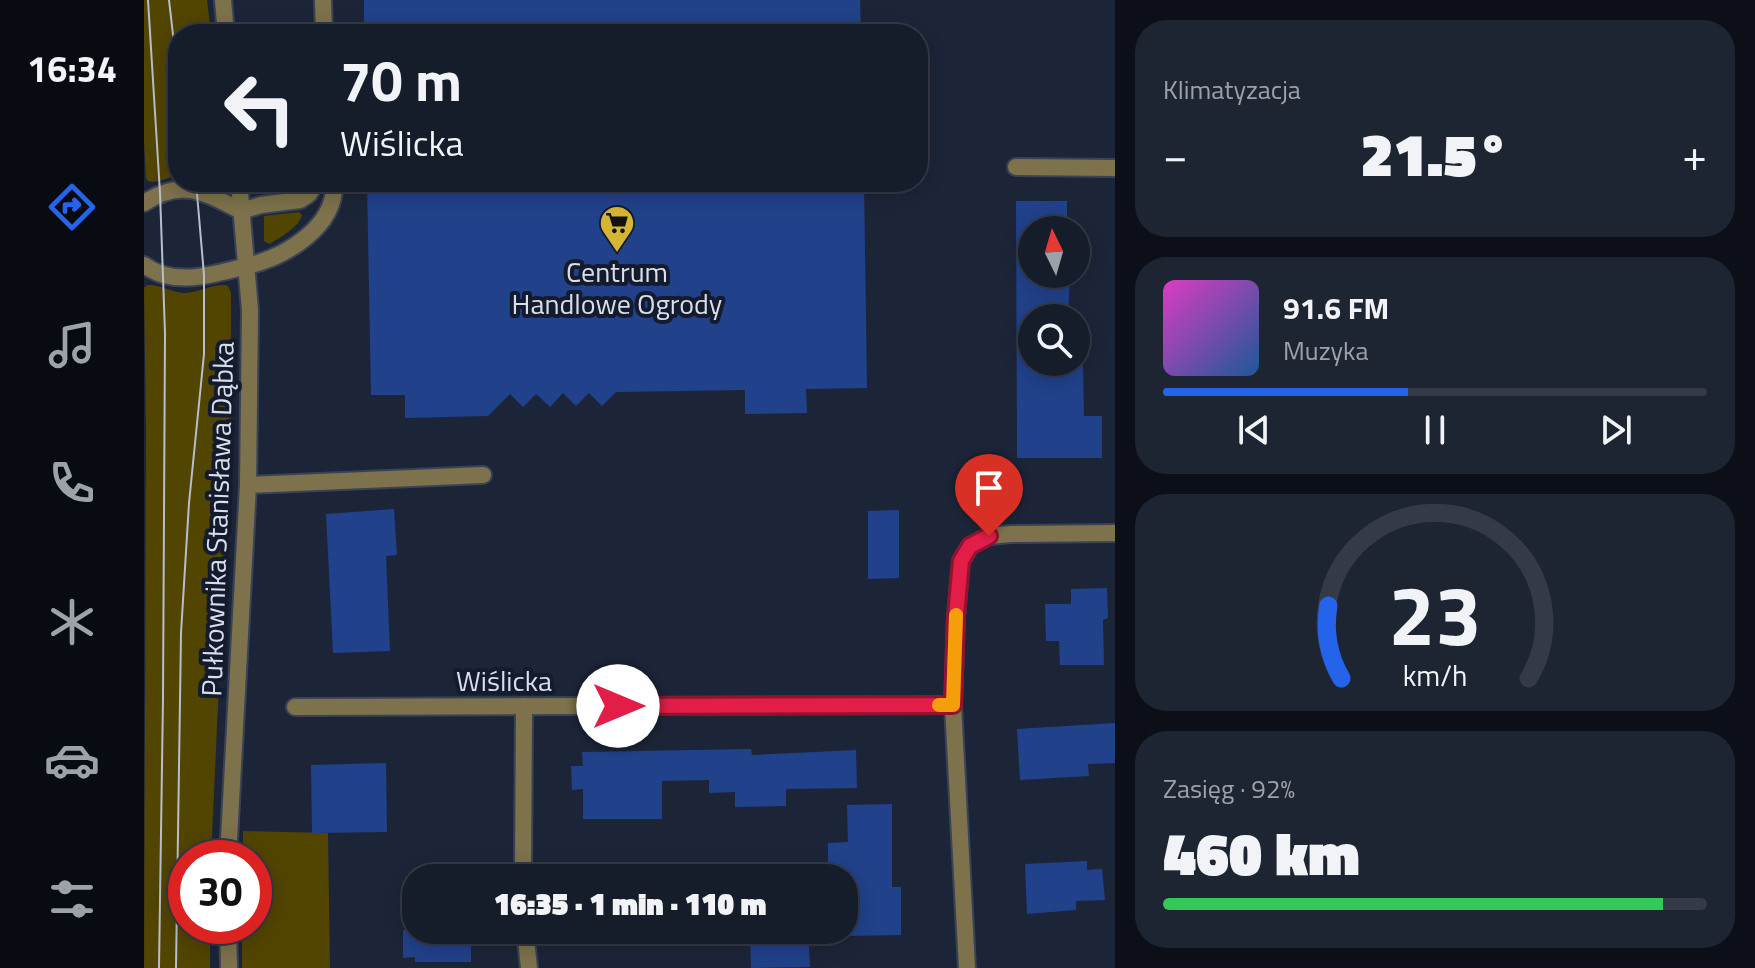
<!DOCTYPE html>
<html lang="pl">
<head>
<meta charset="utf-8">
<style>
	:root { --surface:#151c2a; --page:#1e2532; --text:#f1f3f6; --muted:#9da1a8; --line:#343a47; --accent:#2563eb }
	body { margin:0; font-family:"Titillium Web",sans-serif; background:var(--page); color:var(--text); height:100vh; display:flex; flex-direction:column; font-size:30px; white-space:nowrap }
	* { box-sizing:border-box; margin:0 }
	p { font-size:26px; color:var(--muted) }
	.icon { flex:none; width:44px; height:44px; fill:none; stroke:currentColor; stroke-width:2; stroke-linecap:round; stroke-linejoin:round }
	.map { position:relative; flex:1; overflow:hidden }
	.drawer { display:flex; flex-direction:column; gap:20px; padding:20px; background:#0c0f17; width:640px }
	.drawer>* { flex:none }
	.guide { position:absolute; left:24px; top:24px; width:760px; height:168px; border-radius:32px; box-shadow:0 4px 20px #0003,0 0 0 2px var(--line); background:#151c2a; color:var(--text); overflow:hidden }
	.needle { width:52px; rotate:355deg }
	.buttons { position:absolute; left:874px; top:216px; display:grid; gap:16px }
	.buttons a { display:grid; place-items:center; width:72px; height:72px; border-radius:50%; background:var(--surface); box-shadow:0 4px 20px #0003,0 0 0 2px var(--line); font-size:40px }
	.speed { position:absolute; left:24px; top:840px; display:flex; gap:16px; font-size:40px; font-weight:700; text-align:center }
	.speed>* { display:grid; place-content:center; width:104px; height:104px; border-radius:50%; background:var(--surface); box-shadow:0 4px 20px #0003,0 0 0 2px var(--line); line-height:1 }
	.speed .limit { border:12px solid #d22; background:#fff; color:#111 }
	.pin { position:absolute; display:grid; place-items:center; width:68px; height:68px; color:#fff; margin:-82px -34px; border-radius:50% 50% 50% 0; rotate:-45deg; box-shadow:0 0 8px #0007 }
	.pin .icon { rotate:45deg }
	.me { position:absolute; width:88px; margin:-44px; rotate:90deg; stroke-linejoin:round; filter:drop-shadow(0 0 6px #0008) }
	.turn { display:flex; align-items:center; gap:28px; height:168px; padding:0 40px; font-size:36px }
	.turn .icon { width:104px; height:104px; stroke-width:2.5 }
	.turn b { display:block; font-size:56px; line-height:68px }
	.big { font-size:60px; font-weight:800; line-height:1.1 }
	.drawer .card { flex:1; display:flex; flex-direction:column; justify-content:center; gap:12px; min-width:0; padding:0 28px; border-radius:32px; background:var(--page) }
	.drawer .dial { align-items:center; gap:0 }
	.dial svg { height:208px; overflow:visible; fill:none; stroke:var(--line); stroke-width:7; stroke-linecap:round; text-anchor:middle }
	.dial text { fill:var(--text); stroke:none }
	.song { display:flex; align-items:center; gap:24px }
	.cover { width:96px; height:96px; border-radius:12px; background:linear-gradient(135deg,hsl(310 70% 55%),hsl(210 70% 35%)) }
	.played { height:8px; border-radius:4px; background:linear-gradient(90deg,var(--accent) 45%,var(--line) 45%) }
	.keys { display:flex; justify-content:space-around; direction:ltr }
	.heat { display:flex; justify-content:space-between; align-items:center; font-size:44px; direction:ltr }
	.charge { height:12px; border-radius:6px; background:linear-gradient(90deg,#34c759 92%,var(--line) 0) }
	.trip { position:absolute; left:258px; top:864px; width:456px; height:80px; border-radius:32px; background:var(--surface); box-shadow:0 4px 20px #0003,0 0 0 2px var(--line); font-weight:800; line-height:80px; text-align:center }
	main { display:flex; flex:1; min-height:0 }
	.menu { display:flex; flex-direction:column; width:144px; justify-content:space-around; align-items:center; background:#080b11; color:var(--muted) }
	.menu .icon { width:56px; height:56px }
	.menu .on { color:var(--accent) }
	.menu b { font-size:36px; color:var(--text) }
	.map>svg:first-child { display:block }
</style>
</head>
<body>
<main>
<nav class="menu">
<b>16:34</b>
<svg class="icon on" aria-label="directions" viewBox="0 0 24 24"><path d="M12 3l9 9-9 9-9-9zM9 14v-3h6M13 9l2 2-2 2"/></svg>
<svg class="icon" aria-label="music" viewBox="0 0 24 24"><path d="M9 18V5l10-2v13"/><circle cx="6" cy="18" r="3"/><circle cx="16" cy="16" r="3"/></svg>
<svg class="icon" aria-label="phone" viewBox="0 0 24 24"><path d="M5 4h4l2 5-3 2q2 4 5 5l2-3 5 2v4C11 20 4 13 5 4z"/></svg>
<svg class="icon" aria-label="climate" viewBox="0 0 24 24"><path d="M12 3v18M4 7l16 10M4 17L20 7"/></svg>
<svg class="icon" aria-label="car" viewBox="0 0 24 24"><path d="M5 17H2v-5l4-1 3-4h7l3 4 3 1v5h-3M9 17h6M6 11h13"/><circle cx="7" cy="17" r="2"/><circle cx="17" cy="17" r="2"/></svg>
<svg class="icon" aria-label="filters" viewBox="0 0 24 24"><path d="M4 7h16M4 17h16"/><circle cx="9" cy="7" r="2"/><circle cx="15" cy="17" r="2"/></svg>
</nav>
<div class="map">
<svg width="971" height="968" viewBox="0 0 971 968">
	<rect width="100%" height="100%" fill="#1c2538"/>
	<g fill="#524401">
		<path d="M0,0H63L67,34H34V175C24,177 14,184 4,181L2,178L0,141Z"/>
		<path d="M155,212L158,215C155,227 136,238 125,244L120,241V216Z"/>
		<path d="M3,285C16,284 28,293 42,293C55,292 67,285 81,285L84,286L87,293V423L67,858H42V926H66V968H0L2,430L0,288Z"/>
		<polygon points="99,831 184,833 186,968 98,968 98,926 110,926 110,858 99,858"/>
	</g>
	<g fill="#21418a">
		<polygon points="220,0 716,0 717,34 220,34"/>
		<polygon points="223,182 720,182 723,388 662,389 663,413 601,414 601,390 472,392 458,406 445,393 432,406 419,393 406,407 392,394 379,407 366,394 344,416 261,418 261,395 227,395"/>
		<polygon points="872,201 923,201 923,230 888,230 888,274 926,274 924,318 888,318 888,362 939,364 940,416 958,416 958,458 873,458"/>
		<polygon points="250,509 253,555 242,556 246,651 189,653 182,514"/>
		<polygon points="755,510 755,578 724,579 724,511"/>
		<polygon points="963,588 964,618 959,620 960,665 916,665 915,641 902,641 901,604 927,604 927,589"/>
		<polygon points="971,723 971,763 944,764 945,776 876,780 873,729"/>
		<polygon points="607,749 608,755 712,750 713,788 642,789 642,806 591,807 591,792 565,793 565,780 518,781 518,819 439,819 439,789 428,790 427,766 439,766 438,752"/>
		<polygon points="242,763 243,832 168,833 167,765"/>
		<polygon points="748,804 748,887 757,887 757,935 700,936 700,871 684,871 684,843 704,842 703,805"/>
		<polygon points="943,861 943,870 958,869 961,900 932,901 932,910 883,914 881,864"/>
		<polygon points="259,930 327,930 327,962 271,962 271,957 259,958"/>
		<polygon points="664,930 666,967 607,968 606,933"/>
	</g>
	<g fill="none" stroke-linecap="round" stroke-linejoin="round">
		<defs>
			<g id="service">
				<polyline points="179,0 180,34"/>
				<polyline points="872,167 971,168"/>
				<polyline points="97,211 117,205 156,200 165,194 172,182"/>
				<path d="M103,266C141,257 193,227 190,182"/>
				<polyline points="104,485 339,475"/>
			</g>
			<g id="minor">
				<path d="M0,203C38,178 60,192 97,211"/>
				<path d="M0,265C31,288 69,274 103,266"/>
				<polyline points="151,707 809,705"/>
				<polyline points="379,878 380,706"/>
				<polyline points="381,930 385,968"/>
				<polyline points="823,968 809,705 812,616 817,561 826,546 845,536 867,534 971,533"/>
			</g>
			<g id="tertiary">
				<polyline points="79,0 82,34"/>
				<polyline points="84,858 104,485 106,310 95,182"/>
				<polyline points="84,926 85,968"/>
			</g>
		</defs>
		<use href="#service" stroke="#3a4355" stroke-width="20"/>
		<use href="#minor" stroke="#3a4355" stroke-width="20"/>
		<use href="#tertiary" stroke="#3a4355" stroke-width="20"/>
		<use href="#service" stroke="#7d724b" stroke-width="16"/>
		<use href="#minor" stroke="#7d724b" stroke-width="16"/>
		<use href="#tertiary" stroke="#7d724b" stroke-width="16"/>
		<g stroke="#b8becc" stroke-width="2">
			<polyline points="4,0 16,193 21,333 19,698 15,968"/>
			<polyline points="25,0 34,78"/>
			<polyline points="32,968 37,633 45,503 60,354 60,275 52,182"/>
		</g>
	</g>
	<g fill="none" stroke-linecap="round" stroke-linejoin="round">
		<defs>
			<polyline id="route" points="474,706 809,705 812,616 817,561 826,546 845,536"/>
		</defs>
		<use href="#route" stroke="#92132f" stroke-width="20"/>
		<use href="#route" stroke="#e11d48" stroke-width="14"/>
		<polyline stroke="#f59e0b" stroke-width="14" points="795,705 809,705 812,615"/>
	</g>
	<defs>
		<symbol id="supermarket-pin" viewBox="-11 -11 22 30"><path d="M0 17L-7.5 6A9.5 9.5 0 1 1 7.5 6Z" fill="#d5b534" stroke="#131b2d"/><path d="M-6-5.5h2.5l.6 2H6L4.5 2H-2.5L-4.4-4H-6ZM-1.5 3.2a1.3 1.3 0 1 0 .1 0ZM3 3.2a1.3 1.3 0 1 0 .1 0Z" fill="#111"/></symbol>
	</defs>
	<g fill-rule="evenodd">
		<use href="#supermarket-pin" x="453" y="203" width="40" height="54"/>
	</g>
	<g text-anchor="middle" dominant-baseline="central" stroke-width="8" stroke-linejoin="round" paint-order="stroke">
		<g font-size="28" fill="#d8deeb" stroke="#131b2d">
			<text x="473" y="271">Centrum<tspan x="473" dy="32">Handlowe Ogrody</tspan></text>
		</g>
		<g font-size="28" fill="#d8deeb" stroke="#131b2d">
			<text transform="translate(73 519) rotate(-88)">Pułkownika Stanisława Dąbka</text>
			<text x="360" y="680">Wiślicka</text>
		</g>
	</g>
</svg>
<div class="buttons">
<a><svg class="needle" viewBox="-14 -14 28 28"><path d="M0-13l5 13h-10z" fill="#e53935"/><path d="M0 13l5-13h-10z" fill="#9da1a8"/></svg></a>
<a><svg class="icon" aria-label="search" viewBox="0 0 24 24"><circle cx="10" cy="10" r="6"/><path d="M15 15l6 6"/></svg></a>
</div>
<div class="speed"><div class="limit">30</div></div>
<div class="pin" style="left:845px;top:536px;background:#d93025"><svg class="icon" aria-label="arrive" viewBox="0 0 24 24"><path d="M6 21V4h12l-3 4 3 4H6"/></svg></div>
<svg class="me" style="left:474px;top:706px" viewBox="-20 -20 40 40"><circle r="19" fill="#fff"/><path d="M0-13L10 11 0 6-10 11z" fill="#e11d48"/></svg>
<div class="trip">16:35 · 1 min · 110 m</div>
<div class="guide">
<div class="turn"><svg class="icon" aria-label="left" viewBox="0 0 24 24"><path d="M17 20v-9H6M10 6l-5 5 5 5"/></svg><div><b>70 m</b>Wiślicka</div></div>
</div>
</div>
<section class="drawer">
<div class="card"><p>Klimatyzacja</p>
<div class="heat"><a>−</a><b class="big">21.5°</b><a>+</a></div>
</div>
<div class="card">
<div class="song"><i class="cover"></i><div><b>91.6 FM</b><p>Muzyka</p></div></div>
<div class="played"></div>
<div class="keys"><svg class="icon" aria-label="previous" viewBox="0 0 24 24"><path d="M18 5L8 12l10 7zM5 5v14"/></svg><svg class="icon" aria-label="pause" viewBox="0 0 24 24"><path d="M8 5v14M16 5v14"/></svg><svg class="icon" aria-label="next" viewBox="0 0 24 24"><path d="M6 5l10 7-10 7zM19 5v14"/></svg></div>
</div>
<div class="card dial"><svg viewBox="0 0 100 80">
<path d="M14 69A42 42 0 1 1 86 69"/>
<path d="M14 69A42 42 0 0 1 9 41" stroke="#2563eb"/>
<text x="50" y="56" font-size="32" font-weight="700">23</text>
<text x="50" y="72" font-size="11">km/h</text>
</svg></div>
<div class="card"><p>Zasięg · 92%</p><b class="big">460 km</b><div class="charge"></div></div>
</section>
</main>
</body>
</html>
